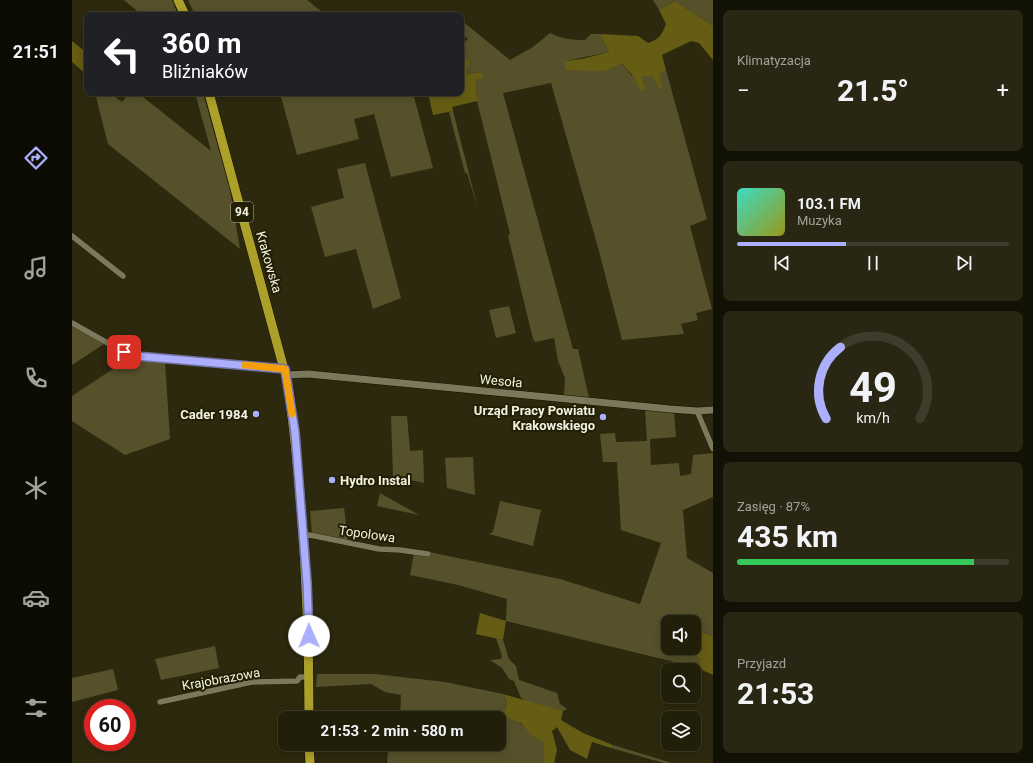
<!DOCTYPE html>
<html lang="pl">
<head>
<meta charset="utf-8">
<style>
	:root { --surface:#211f0a; --page:#292713; --text:#f1f3f6; --muted:#a2a29c; --line:#3e3d2b; --accent:#acaffb }
	body { margin:0; font-family:Roboto,sans-serif; background:var(--page); color:var(--text); height:100vh; display:flex; flex-direction:column; font-size:15px; white-space:nowrap }
	* { box-sizing:border-box; margin:0 }
	p { font-size:13px; color:var(--muted) }
	.icon { flex:none; width:22px; height:22px; fill:none; stroke:currentColor; stroke-width:2; stroke-linecap:round; stroke-linejoin:round }
	.map { position:relative; flex:1; overflow:hidden }
	.drawer { display:flex; flex-direction:column; gap:10px; padding:10px; background:#121106; width:320px }
	.drawer>* { flex:none }
	.guide { position:absolute; left:12px; top:12px; width:380px; height:84px; border-radius:8px; box-shadow:0 2px 10px #0003,0 0 0 1px var(--line); background:#202124; color:#fff; overflow:hidden }
	.tools { position:absolute; left:589px; top:615px; display:grid; gap:8px }
	.tools a { display:grid; place-items:center; width:40px; height:40px; border-radius:8px; background:var(--surface); box-shadow:0 2px 10px #0003,0 0 0 1px var(--line); font-size:20px }
	.speed { position:absolute; left:12px; top:699px; display:flex; gap:8px; font-size:20px; font-weight:700; text-align:center }
	.speed>* { display:grid; place-content:center; width:52px; height:52px; border-radius:50%; background:var(--surface); box-shadow:0 2px 10px #0003,0 0 0 1px var(--line); line-height:1 }
	.speed .limit { border:6px solid #d22; background:#fff; color:#111 }
	.pin { position:absolute; display:grid; place-items:center; width:34px; height:34px; color:#fff; margin:-17px; border-radius:8px; box-shadow:0 2px 6px #0006 }
	.me { position:absolute; width:44px; margin:-22px; rotate:359deg; stroke-linejoin:round; filter:drop-shadow(0 0 3px #0008) }
	.turn { display:flex; align-items:center; gap:14px; height:84px; padding:0 12px; font-size:18px }
	.turn .icon { width:52px; height:52px; stroke-width:2.5 }
	.turn b { display:block; font-size:28px; line-height:34px }
	.big { font-size:30px; font-weight:700; line-height:1.1 }
	.drawer .widget { flex:1; display:flex; flex-direction:column; justify-content:center; gap:6px; min-width:0; padding:0 14px; border-radius:8px; background:var(--page) }
	.drawer .dial { align-items:center; gap:0 }
	.dial svg { height:104px; overflow:visible; fill:none; stroke:var(--line); stroke-width:7; stroke-linecap:round; text-anchor:middle }
	.dial text { fill:var(--text); stroke:none }
	.song { display:flex; align-items:center; gap:12px }
	.cover { width:48px; height:48px; border-radius:6px; background:linear-gradient(135deg,hsl(170 70% 55%),hsl(60 70% 35%)) }
	.played { height:4px; border-radius:2px; background:linear-gradient(90deg,var(--accent) 40%,var(--line) 40%) }
	.keys { display:flex; justify-content:space-around; direction:ltr }
	.heat { display:flex; justify-content:space-between; align-items:center; font-size:22px; direction:ltr }
	.charge { height:6px; border-radius:3px; background:linear-gradient(90deg,#34c759 87%,var(--line) 0) }
	.trip { position:absolute; left:206px; top:711px; width:228px; height:40px; border-radius:8px; background:var(--surface); box-shadow:0 2px 10px #0003,0 0 0 1px var(--line); font-weight:700; line-height:40px; text-align:center }
	main { display:flex; flex:1; min-height:0 }
	.tabs { display:flex; flex-direction:column; width:72px; justify-content:space-around; align-items:center; background:#0d0c04; color:var(--muted) }
	.tabs .icon { width:28px; height:28px }
	.tabs .selected { color:var(--accent) }
	.tabs b { font-size:18px; color:var(--text) }
	.map>svg:first-child { display:block }
</style>
</head>
<body>
<main>
<nav class="tabs">
<b>21:51</b>
<svg class="icon selected" aria-label="directions" viewBox="0 0 24 24"><path d="M12 3l9 9-9 9-9-9zM9 14v-3h6M13 9l2 2-2 2"/></svg>
<svg class="icon" aria-label="music" viewBox="0 0 24 24"><path d="M9 18V5l10-2v13"/><circle cx="6" cy="18" r="3"/><circle cx="16" cy="16" r="3"/></svg>
<svg class="icon" aria-label="phone" viewBox="0 0 24 24"><path d="M5 4h4l2 5-3 2q2 4 5 5l2-3 5 2v4C11 20 4 13 5 4z"/></svg>
<svg class="icon" aria-label="climate" viewBox="0 0 24 24"><path d="M12 3v18M4 7l16 10M4 17L20 7"/></svg>
<svg class="icon" aria-label="car" viewBox="0 0 24 24"><path d="M5 17H2v-5l4-1 3-4h7l3 4 3 1v5h-3M9 17h6M6 11h13"/><circle cx="7" cy="17" r="2"/><circle cx="17" cy="17" r="2"/></svg>
<svg class="icon" aria-label="filters" viewBox="0 0 24 24"><path d="M4 7h16M4 17h16"/><circle cx="9" cy="7" r="2"/><circle cx="15" cy="17" r="2"/></svg>
</nav>
<div class="map">
<svg width="641" height="763" viewBox="0 0 641 763">
	<rect width="100%" height="100%" fill="#2c290e"/>
	<g fill="#56512b">
		<polygon points="52,0 100,0 106,15 70,15"/>
		<polygon points="116,0 235,0 254,15 123,15"/>
		<polygon points="581,0 641,0 641,26 603,1 587,10"/>
		<path d="M389,20L438,60L461,47L478,33C490,39 500,40 513,40L519,34H528L537,52L494,61L533,71L550,64L560,76L581,75L587,89V75L594,70L635,219L618,226L640,309L624,313L626,320L609,324L612,334L550,340L527,251L479,83L431,93L501,349H506L517,398L492,395L493,378L486,361L482,338L463,342L461,339L436,236L438,234L405,101L404,80L410,72L393,74L394,71L391,57L389,58V45L396,39L389,33Z"/>
		<polygon points="23,93 38,93 50,102 57,93 66,93 139,151 123,93 131,93 158,190 168,249 36,144"/>
		<polygon points="208,93 341,93 361,168 319,177 302,114 282,119 287,139 225,155"/>
		<polygon points="381,111 406,209 395,173 393,173 377,112"/>
		<polygon points="293,163 329,298 301,309 284,249 253,257 239,207 272,198 265,169"/>
		<polygon points="437,306 444,333 424,338 417,310"/>
		<polygon points="0,326 32,344 0,365"/>
		<polygon points="56,359 93,362 98,439 53,455 0,421 0,396"/>
		<polygon points="573,410 602,412 604,437 578,439 579,465 607,463 608,476 619,474 621,455 641,453 641,497 611,510 615,558 641,573 641,636 625,631 622,636 622,622 596,622 596,648 618,648 628,659 628,669 615,665 434,621 435,599 386,585 338,575 342,553 347,550 488,579 568,604 589,543 549,530 545,462 531,462 528,434 543,433 544,442 575,441"/>
		<polygon points="319,416 335,416 338,451 351,450 352,483 321,476"/>
		<polygon points="401,457 403,495 375,488 373,458"/>
		<polygon points="308,493 347,515 305,506"/>
		<polygon points="428,501 469,510 461,546 417,534 421,532"/>
		<polygon points="272,508 276,541 240,534 238,511"/>
		<polygon points="424,638 431,640 437,659 444,666 447,680 485,693 488,704 495,709 491,711 455,702 449,698 442,681 437,679 430,668 418,660 429,659 430,656"/>
		<polygon points="143,646 147,668 89,680 83,659"/>
		<polygon points="41,669 46,690 0,702 0,678"/>
		<path d="M245,674H303L373,682L431,694L435,701L433,708C446,720 456,733 472,743V763H315L316,749H337V744H427V718H328L329,695L313,692L299,684L244,687Z"/>
		<polygon points="541,745 600,763 592,763 539,748"/>
	</g>
	<g fill="#665d14">
		<path d="M603,1L641,26V60L627,43L619,41L590,55L594,70L587,75L590,88L587,89L581,76H569L573,89L568,91L562,77L550,64L533,71L493,70V61L510,59L537,52L528,34L566,36L576,43C587,39 590,35 594,24L587,10Z"/>
		<polygon points="0,41 15,53 15,75 0,62"/>
		<polygon points="389,58 398,60 394,74 410,72 411,77 404,80 405,101 380,107 381,111 361,115 356,93 389,93"/>
		<polygon points="408,613 434,621 431,640 404,634"/>
		<polygon points="625,631 641,636 641,675 628,669 628,659 618,648 622,648 622,636"/>
		<polygon points="431,694 491,711 489,720 511,733 541,745 539,748 520,742 515,759 498,750 485,727 480,731 485,750 482,763 472,763 472,743 458,734 449,723 432,716 435,701"/>
	</g>
	<g fill="none" stroke-linecap="round" stroke-linejoin="round">
		<defs>
			<g id="minor">
				<polyline points="0,236 51,276"/>
				<polyline points="0,323 57,355 213,369"/>
				<polyline points="625,411 641,449"/>
				<polyline points="231,537 238,535 307,549 328,550 356,554"/>
				<polyline points="88,702 180,682 225,681 228,677 237,677"/>
			</g>
			<polyline id="tertiary" points="214,375 236,374 598,409 625,411 641,410"/>
			<g id="primary">
				<polyline points="106,0 113,15"/>
				<path d="M137,93L216,384C231,495 237,606 237,718"/>
				<polyline points="237,744 238,763"/>
			</g>
		</defs>
		<use href="#minor" stroke="#151100" stroke-width="6"/>
		<use href="#tertiary" stroke="#151100" stroke-width="8"/>
		<use href="#primary" stroke="#151100" stroke-width="10"/>
		<use href="#minor" stroke="#7b785b" stroke-width="5.5"/>
		<use href="#tertiary" stroke="#7b785b" stroke-width="7"/>
		<use href="#primary" stroke="#ada02a" stroke-width="9"/>
	</g>
	<g fill="none" stroke-linecap="round" stroke-linejoin="round">
		<defs>
			<polyline id="route" points="52,352 64,356 213,369 223,432 235,583 237,636"/>
		</defs>
		<use href="#route" stroke="#7072a3" stroke-width="10"/>
		<use href="#route" stroke="#acaffb" stroke-width="7"/>
		<polyline stroke="#f59e0b" stroke-width="7" points="173,365 213,369 220,414"/>
	</g>
	<g fill="#acaffb" stroke="#221f05" stroke-width="1.5">
		<circle cx="184" cy="414" r="4"/>
		<circle cx="531" cy="417" r="4"/>
		<circle cx="260" cy="480" r="4"/>
	</g>
	<g text-anchor="middle" dominant-baseline="central" stroke-width="4" stroke-linejoin="round" paint-order="stroke">
		<rect fill="#221f05" stroke="#b4b3a0" stroke-width="1" x="159" y="202" width="22" height="20" rx="3"/>
		<g font-size="12" font-weight="bold" fill="#f3f2e2">
			<text x="170" y="212">94</text>
		</g>
		<g font-size="13" fill="#f3f2e2" stroke="#221f05">
			<text transform="translate(197 262) rotate(74)">Krakowska</text>
			<text transform="translate(429 381) rotate(5)">Wesoła</text>
			<text transform="translate(295 534) rotate(8)">Topolowa</text>
			<text transform="translate(149 679) rotate(-10)">Krajobrazowa</text>
		</g>
		<g font-size="13" font-weight="bold" fill="#f3f2e2" stroke="#221f05" text-anchor="end">
			<text x="523" y="410">Urząd Pracy Powiatu<tspan x="523" dy="15">Krakowskiego</tspan></text>
			<text x="176" y="414">Cader 1984</text>
			<text x="268" y="480" text-anchor="start">Hydro Instal</text>
		</g>
	</g>
</svg>
<div class="tools">
<a><svg class="icon" aria-label="sound" viewBox="0 0 24 24"><path d="M4 9h4l5-4v14l-5-4H4zM17 9q2 3 0 6"/></svg></a>
<a><svg class="icon" aria-label="search" viewBox="0 0 24 24"><circle cx="10" cy="10" r="6"/><path d="M15 15l6 6"/></svg></a>
<a><svg class="icon" aria-label="layers" viewBox="0 0 24 24"><path d="M12 4l9 5-9 5-9-5zM3 14l9 5 9-5"/></svg></a>
</div>
<div class="speed"><div class="limit">60</div></div>
<div class="pin" style="left:52px;top:352px;background:#d93025"><svg class="icon" aria-label="arrive" viewBox="0 0 24 24"><path d="M6 21V4h12l-3 4 3 4H6"/></svg></div>
<svg class="me" style="left:237px;top:636px" viewBox="-20 -20 40 40"><circle r="19" fill="#fff"/><path d="M0-13L10 11 0 6-10 11z" fill="#acaffb"/></svg>
<div class="trip">21:53 · 2 min · 580 m</div>
<div class="guide">
<div class="turn"><svg class="icon" aria-label="left" viewBox="0 0 24 24"><path d="M17 20v-9H6M10 6l-5 5 5 5"/></svg><div><b>360 m</b>Bliźniaków</div></div>
</div>
</div>
<section class="drawer">
<div class="widget"><p>Klimatyzacja</p>
<div class="heat"><a>−</a><b class="big">21.5°</b><a>+</a></div>
</div>
<div class="widget">
<div class="song"><i class="cover"></i><div><b>103.1 FM</b><p>Muzyka</p></div></div>
<div class="played"></div>
<div class="keys"><svg class="icon" aria-label="previous" viewBox="0 0 24 24"><path d="M18 5L8 12l10 7zM5 5v14"/></svg><svg class="icon" aria-label="pause" viewBox="0 0 24 24"><path d="M8 5v14M16 5v14"/></svg><svg class="icon" aria-label="next" viewBox="0 0 24 24"><path d="M6 5l10 7-10 7zM19 5v14"/></svg></div>
</div>
<div class="widget dial"><svg viewBox="0 0 100 80">
<path d="M14 69A42 42 0 1 1 86 69"/>
<path d="M14 69A42 42 0 0 1 25 14" stroke="#acaffb"/>
<text x="50" y="56" font-size="32" font-weight="700">49</text>
<text x="50" y="72" font-size="11">km/h</text>
</svg></div>
<div class="widget"><p>Zasięg · 87%</p><b class="big">435 km</b><div class="charge"></div></div>
<div class="widget"><p>Przyjazd</p><b class="big">21:53</b></div>
</section>
</main>
</body>
</html>
